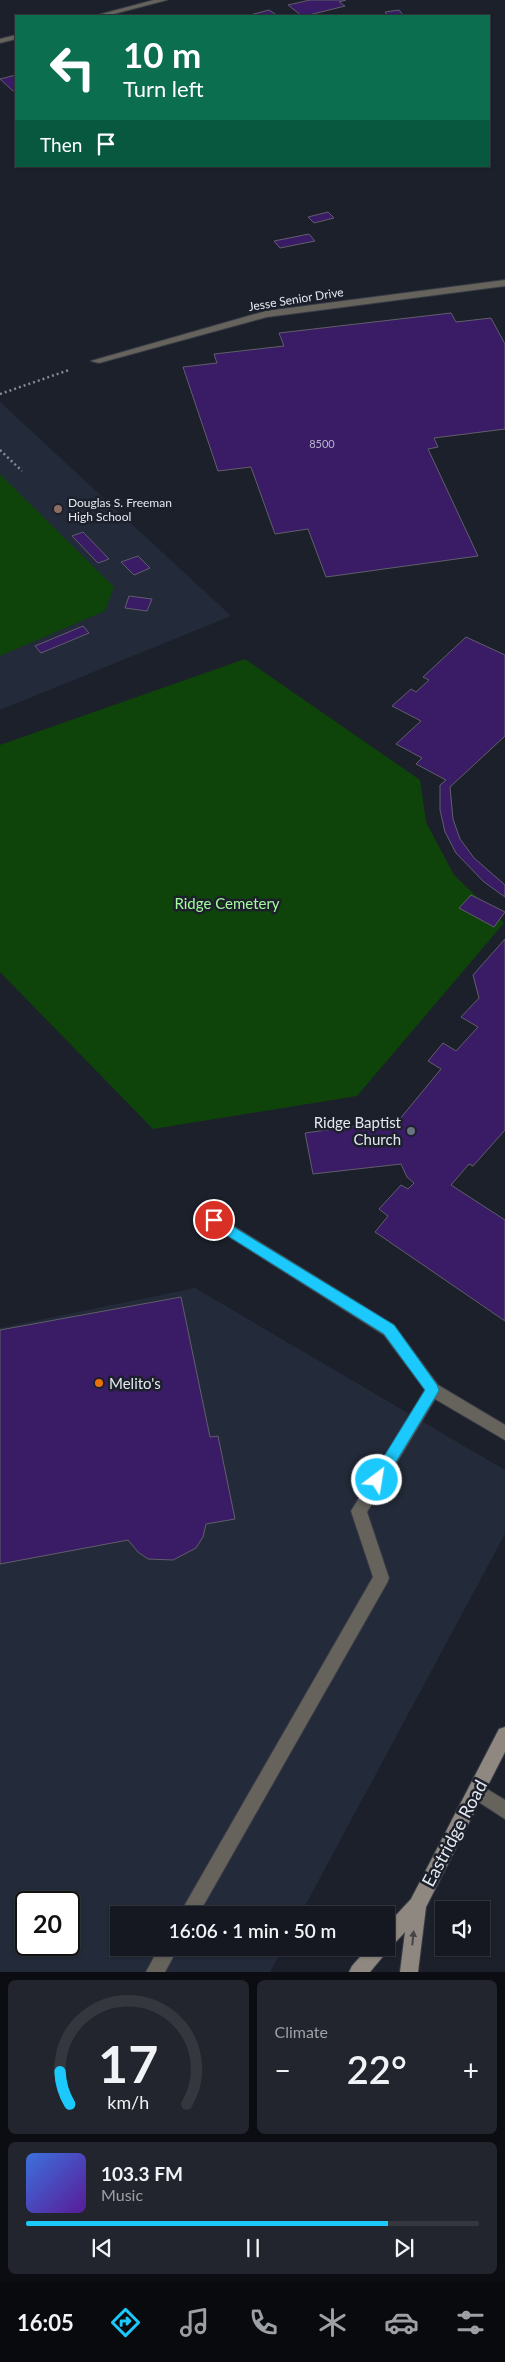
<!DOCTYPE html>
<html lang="en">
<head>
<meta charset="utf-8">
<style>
	:root { --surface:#151820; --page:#22252d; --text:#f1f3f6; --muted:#9da0a5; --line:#34373e; --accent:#1cc9fc }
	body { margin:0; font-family:Lato,sans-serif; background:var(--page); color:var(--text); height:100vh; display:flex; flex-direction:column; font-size:19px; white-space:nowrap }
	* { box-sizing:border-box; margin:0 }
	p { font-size:16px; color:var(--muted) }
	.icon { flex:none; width:28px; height:28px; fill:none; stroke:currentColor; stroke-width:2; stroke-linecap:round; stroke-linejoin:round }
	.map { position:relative; height:1972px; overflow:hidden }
	.sheet { display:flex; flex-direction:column; gap:8px; padding:8px; background:#0c0d12; flex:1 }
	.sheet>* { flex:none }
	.banner { position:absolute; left:15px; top:15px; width:475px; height:152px; border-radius:0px; box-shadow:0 1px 4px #0004,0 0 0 1px var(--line); background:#0b6e4f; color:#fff; overflow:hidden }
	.fabs { position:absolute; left:435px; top:1901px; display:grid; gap:10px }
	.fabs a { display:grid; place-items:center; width:55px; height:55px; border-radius:0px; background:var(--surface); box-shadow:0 1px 4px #0004,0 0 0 1px var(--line); font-size:25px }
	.speed { position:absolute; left:15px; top:1891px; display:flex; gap:10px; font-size:25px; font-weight:700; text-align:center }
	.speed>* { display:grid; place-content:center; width:65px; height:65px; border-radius:50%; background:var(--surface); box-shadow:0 1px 4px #0004,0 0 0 1px var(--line); line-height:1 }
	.speed .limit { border:2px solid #111; border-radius:8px; background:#fff; color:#111 }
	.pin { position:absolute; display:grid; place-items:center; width:42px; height:42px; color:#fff; margin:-21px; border:2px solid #fff; border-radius:50%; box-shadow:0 1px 5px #0007 }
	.me { position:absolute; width:55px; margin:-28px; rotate:31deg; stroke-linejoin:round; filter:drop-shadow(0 0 4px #0008) }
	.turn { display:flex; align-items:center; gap:18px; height:105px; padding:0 25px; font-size:22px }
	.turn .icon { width:65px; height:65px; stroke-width:2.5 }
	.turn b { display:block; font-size:35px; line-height:42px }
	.then { display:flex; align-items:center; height:48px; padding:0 25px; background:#0003; gap:10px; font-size:19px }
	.big { font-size:38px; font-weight:600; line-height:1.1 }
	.sheet .widget { flex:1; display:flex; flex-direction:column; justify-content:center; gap:8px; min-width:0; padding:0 18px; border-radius:8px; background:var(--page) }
	.sheet .dial { align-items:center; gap:0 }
	.dial svg { height:130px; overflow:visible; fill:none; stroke:var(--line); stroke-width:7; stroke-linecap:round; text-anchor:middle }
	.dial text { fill:var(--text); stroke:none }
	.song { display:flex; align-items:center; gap:15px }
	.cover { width:60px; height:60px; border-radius:8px; background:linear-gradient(135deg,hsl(220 70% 55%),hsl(270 70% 35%)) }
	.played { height:5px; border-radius:2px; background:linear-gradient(90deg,var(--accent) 80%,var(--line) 80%) }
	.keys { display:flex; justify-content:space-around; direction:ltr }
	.heat { display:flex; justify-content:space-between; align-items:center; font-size:28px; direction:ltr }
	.sheet .tiles { flex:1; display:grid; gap:8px; grid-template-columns:1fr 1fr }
	.widget:last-child { grid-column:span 2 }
	.trip { position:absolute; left:110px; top:1906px; width:285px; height:50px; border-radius:0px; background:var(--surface); box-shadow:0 1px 4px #0004,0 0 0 1px var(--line); font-weight:600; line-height:50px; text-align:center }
	.menu { display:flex; height:80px; justify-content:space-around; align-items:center; background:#080a0d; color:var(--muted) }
	.menu .icon { width:35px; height:35px }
	.menu .active { color:var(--accent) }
	.menu b { font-size:22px; color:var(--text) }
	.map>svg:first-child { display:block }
</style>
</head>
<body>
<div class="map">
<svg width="505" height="1972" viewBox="0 0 505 1972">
	<rect width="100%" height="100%" fill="#1c202b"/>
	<g fill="#232a39" fill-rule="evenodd">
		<polygon points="0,402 231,616 0,710"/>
		<path d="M195,1288L505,1470V1534L300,1915H119V1948H283L270,1972H0V1328ZM26,1902H69V1945H26Z"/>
	</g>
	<g fill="#0e440a">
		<polygon points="0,474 114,587 105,611 0,656"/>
		<polygon points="245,659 420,780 426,822 454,875 504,923 357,1096 153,1129 0,972 0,745"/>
	</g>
	<g fill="#391c65" stroke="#615e6a">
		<polygon points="310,0 346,0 339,2 345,6 305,16 302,16 288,5"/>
		<polygon points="269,10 278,16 246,16"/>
		<polygon points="399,10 404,16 388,16 385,12"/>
		<polygon points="16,75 16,90 13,91 0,79"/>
		<polygon points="328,212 334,218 314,223 308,217"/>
		<polygon points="309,234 315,241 280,248 274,241"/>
		<polygon points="451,313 456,322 491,318 505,344 505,429 434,438 438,447 428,449 478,556 326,577 308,529 275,534 251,467 218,471 183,367 217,363 214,354 284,346 279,333"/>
		<polygon points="83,532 109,559 98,563 72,536"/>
		<polygon points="138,556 150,568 134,575 121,562"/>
		<polygon points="129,596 152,599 147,611 125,608"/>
		<polygon points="83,626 89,633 41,653 35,646"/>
		<polygon points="466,637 505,655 505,736 450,787 453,819 460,839 474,858 505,885 505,897 484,882 456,853 445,832 440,810 440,785 446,780 416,764 422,758 396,744 421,721 392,706 411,689 416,692 429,680 423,677"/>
		<polygon points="471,895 505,912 494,927 459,908"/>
		<polygon points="505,939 505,1130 473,1166 469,1164 451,1185 505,1220 505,1321 375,1232 388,1216 379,1209 401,1185 408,1189 414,1183 407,1177 401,1164 313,1174 305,1133 399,1120 441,1069 428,1061 443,1043 456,1051 478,1027 461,1017 479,998 473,975"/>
		<polygon points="181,1297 210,1437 218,1436 235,1519 206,1524 203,1537 196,1548 173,1560 148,1559 138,1552 128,1540 0,1564 0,1330"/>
	</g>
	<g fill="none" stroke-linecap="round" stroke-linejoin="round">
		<defs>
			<g id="lane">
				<polygon points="214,1214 394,1325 438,1385 505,1425 505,1440 435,1399 367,1512 389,1578 387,1583 198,1915 179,1915 373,1577 351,1511 425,1390 384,1335 209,1224 207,1220 209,1216"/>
				<polygon points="477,1783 505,1800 505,1819 471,1797 469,1791 471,1785"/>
				<polygon points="159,1948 178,1948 165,1972 146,1972"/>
			</g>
			<g id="street">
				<polygon points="154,0 167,0 106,16 94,16"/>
				<polygon points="16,35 16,39 0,43 0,39"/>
				<polygon points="505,280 505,286 267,317 99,363 91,361 266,311"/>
			</g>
			<polygon id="secondary" points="505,1727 505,1752 426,1907 418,1972 400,1972 405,1932 392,1946 388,1948 385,1954 370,1972 349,1972 352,1966 368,1948 386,1948 386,1926 411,1899 499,1729"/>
		</defs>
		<use href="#lane" stroke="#383c46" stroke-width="2"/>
		<use href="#street" stroke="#383c46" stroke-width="2"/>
		<use href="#secondary" stroke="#383c46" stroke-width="2"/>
		<g stroke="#868a93" stroke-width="2.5" stroke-dasharray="2 3" stroke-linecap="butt">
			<polyline points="0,394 69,370"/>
			<polyline points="0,450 22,471"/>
		</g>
		<use href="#lane" fill="#66635d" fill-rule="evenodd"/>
		<use href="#street" fill="#66635d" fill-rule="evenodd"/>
		<use href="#secondary" fill="#8e8880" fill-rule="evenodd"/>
	</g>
	<defs><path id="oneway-solid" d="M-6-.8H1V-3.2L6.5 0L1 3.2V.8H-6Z" transform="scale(1.25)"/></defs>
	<use fill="#444449" href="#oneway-solid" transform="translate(413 1938) rotate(-84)"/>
	<polygon fill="#1cc9fc" stroke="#1283a4" points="214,1215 394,1325 437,1385 439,1390 437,1394 382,1485 377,1487 372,1485 370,1480 372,1476 425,1390 384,1334 209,1224 207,1220 209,1216"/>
	<circle fill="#8d6e63" stroke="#1c202b" stroke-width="2" cx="58" cy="509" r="5"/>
	<circle fill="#6b7280" stroke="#1c202b" stroke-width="2" cx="411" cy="1131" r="5"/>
	<circle fill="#e8710a" stroke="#1c202b" stroke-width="2" cx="99" cy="1383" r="5"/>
	<g text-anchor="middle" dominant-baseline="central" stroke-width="5" stroke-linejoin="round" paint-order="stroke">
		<g font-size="11" fill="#b9b5cc">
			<text x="322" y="443">8500</text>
		</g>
		<g font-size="12" fill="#e4e8ef" stroke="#1c202b">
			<text transform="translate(296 299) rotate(-9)">Jesse Senior Drive</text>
		</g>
		<g font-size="12" fill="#e4e8ef" stroke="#1c202b" text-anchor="start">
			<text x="68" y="502">Douglas S. Freeman<tspan x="68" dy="14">High School</tspan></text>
		</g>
		<g font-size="15" fill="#a4fa9c" stroke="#1c202b">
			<text x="227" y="903">Ridge Cemetery</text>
		</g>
		<g font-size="15" fill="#e4e8ef" stroke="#1c202b" text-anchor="end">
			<text x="401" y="1122">Ridge Baptist<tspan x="401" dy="17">Church</tspan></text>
			<text x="109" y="1383" text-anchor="start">Melito's</text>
		</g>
		<g font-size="18" fill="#e4e8ef" stroke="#1c202b">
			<text transform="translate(454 1833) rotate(-62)">Eastridge Road</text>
		</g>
	</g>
</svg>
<div class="fabs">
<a><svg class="icon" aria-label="sound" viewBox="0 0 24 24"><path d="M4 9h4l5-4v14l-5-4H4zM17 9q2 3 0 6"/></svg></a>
</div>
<div class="speed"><div class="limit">20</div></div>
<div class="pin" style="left:214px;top:1220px;background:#d93025"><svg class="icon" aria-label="arrive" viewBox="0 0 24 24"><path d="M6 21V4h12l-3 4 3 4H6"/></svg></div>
<svg class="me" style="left:377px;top:1480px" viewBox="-20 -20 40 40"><circle r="17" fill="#1cc9fc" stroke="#fff" stroke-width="3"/><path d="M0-11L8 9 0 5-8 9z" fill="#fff"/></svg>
<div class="trip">16:06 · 1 min · 50 m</div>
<div class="banner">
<div class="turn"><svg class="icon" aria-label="left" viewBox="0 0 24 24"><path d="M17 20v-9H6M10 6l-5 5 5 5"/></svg><div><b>10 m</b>Turn left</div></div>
<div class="then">Then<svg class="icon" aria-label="arrive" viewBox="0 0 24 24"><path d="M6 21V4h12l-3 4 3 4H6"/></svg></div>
</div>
</div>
<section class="sheet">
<div class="tiles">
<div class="widget dial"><svg viewBox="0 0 100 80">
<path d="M14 69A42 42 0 1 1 86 69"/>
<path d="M14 69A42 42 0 0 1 8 49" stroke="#1cc9fc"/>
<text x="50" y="56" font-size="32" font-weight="700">17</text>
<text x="50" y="72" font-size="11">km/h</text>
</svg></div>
<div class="widget"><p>Climate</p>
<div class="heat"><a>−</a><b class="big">22°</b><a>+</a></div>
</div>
<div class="widget">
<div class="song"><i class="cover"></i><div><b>103.3 FM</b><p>Music</p></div></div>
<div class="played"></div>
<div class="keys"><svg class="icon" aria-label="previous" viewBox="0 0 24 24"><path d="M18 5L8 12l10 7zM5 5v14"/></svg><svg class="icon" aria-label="pause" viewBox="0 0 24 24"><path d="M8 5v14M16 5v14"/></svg><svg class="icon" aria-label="next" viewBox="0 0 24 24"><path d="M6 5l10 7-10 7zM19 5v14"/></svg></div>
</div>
</div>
</section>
<nav class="menu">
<b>16:05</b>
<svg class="icon active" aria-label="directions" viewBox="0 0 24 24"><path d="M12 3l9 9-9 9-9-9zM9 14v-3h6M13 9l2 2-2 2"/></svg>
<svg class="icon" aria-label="music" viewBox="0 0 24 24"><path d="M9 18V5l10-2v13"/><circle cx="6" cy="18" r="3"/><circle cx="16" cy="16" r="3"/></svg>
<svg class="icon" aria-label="phone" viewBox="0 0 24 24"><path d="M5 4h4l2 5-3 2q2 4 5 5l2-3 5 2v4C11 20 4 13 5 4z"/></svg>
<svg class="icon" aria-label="climate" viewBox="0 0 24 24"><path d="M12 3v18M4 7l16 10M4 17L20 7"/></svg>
<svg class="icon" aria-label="car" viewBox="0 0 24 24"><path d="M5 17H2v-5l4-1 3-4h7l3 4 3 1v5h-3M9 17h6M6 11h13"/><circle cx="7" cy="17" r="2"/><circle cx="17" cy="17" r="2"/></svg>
<svg class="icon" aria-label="filters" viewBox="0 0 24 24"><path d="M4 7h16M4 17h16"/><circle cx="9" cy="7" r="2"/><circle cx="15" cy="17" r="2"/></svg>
</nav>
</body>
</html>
